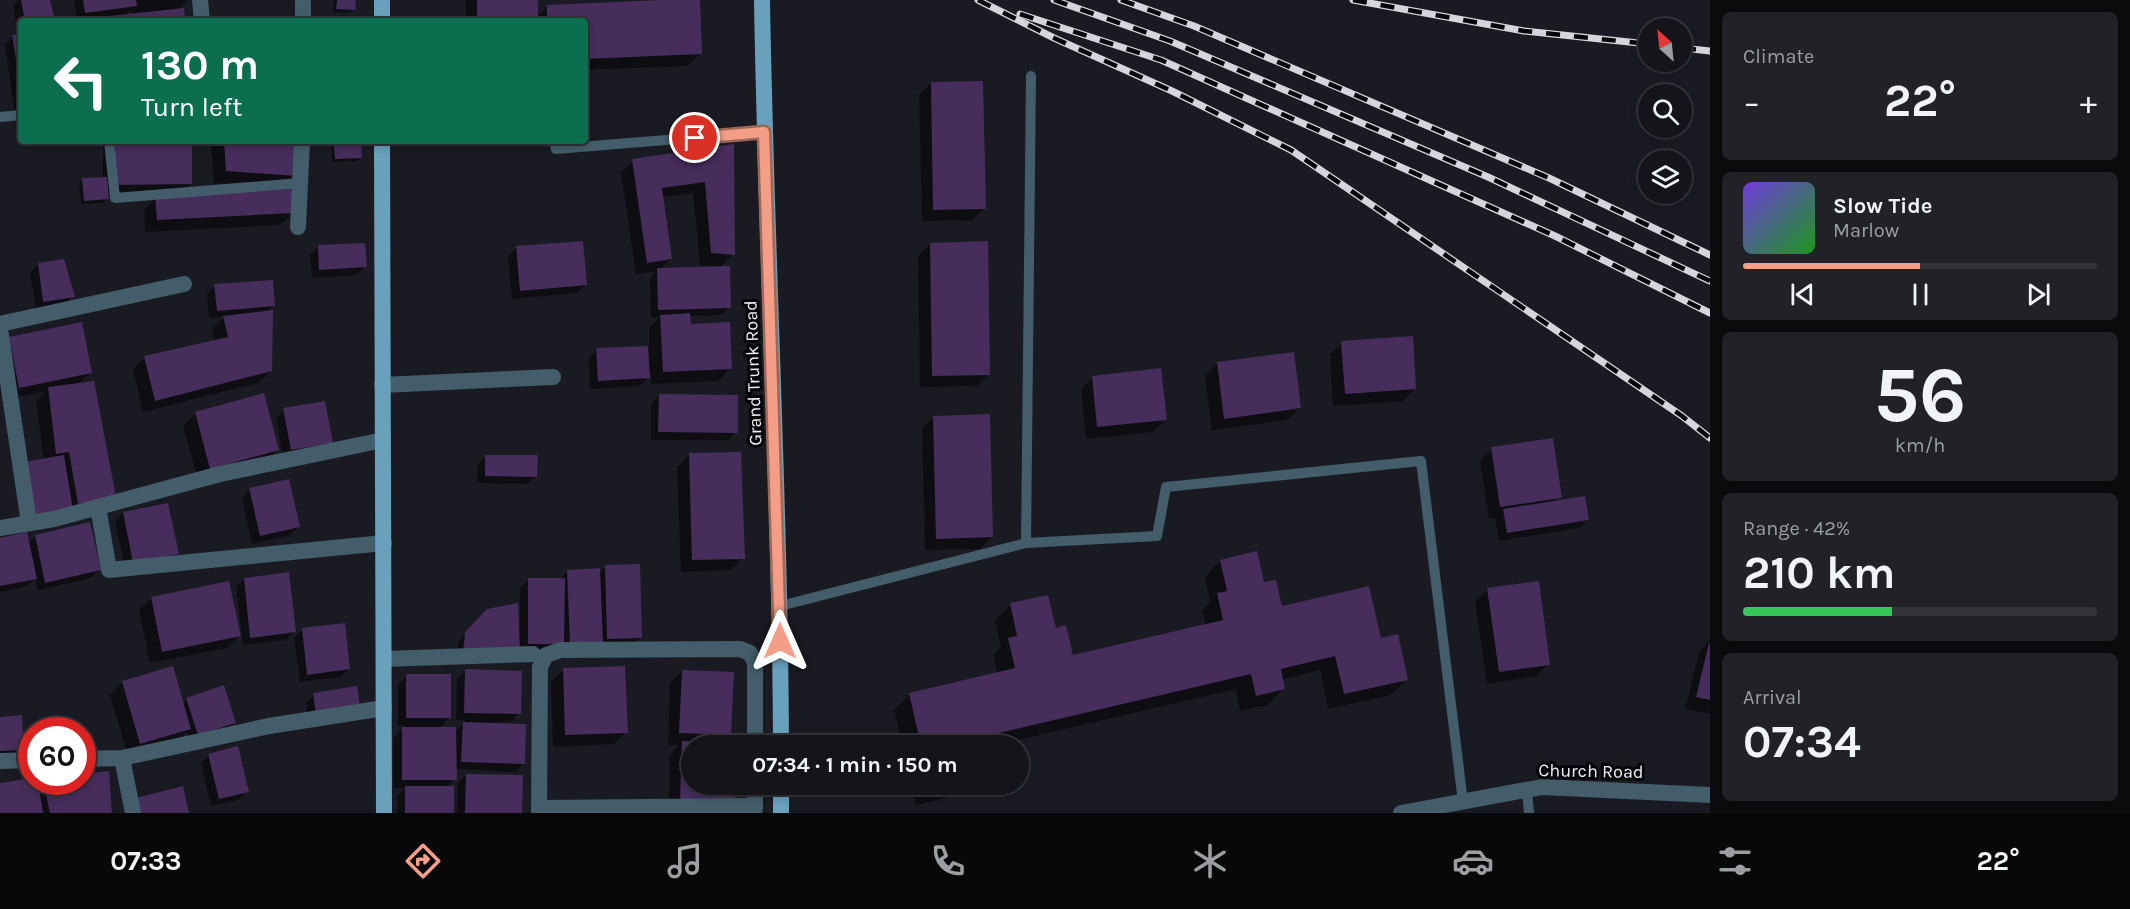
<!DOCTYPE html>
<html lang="en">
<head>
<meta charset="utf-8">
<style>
	:root { --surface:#14141a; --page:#212127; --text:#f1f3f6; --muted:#9d9ea2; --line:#333339; --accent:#f49e88 }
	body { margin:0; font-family:Karla,sans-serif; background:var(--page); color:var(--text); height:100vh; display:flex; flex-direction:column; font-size:22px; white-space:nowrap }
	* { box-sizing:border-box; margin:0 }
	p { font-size:20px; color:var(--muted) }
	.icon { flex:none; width:33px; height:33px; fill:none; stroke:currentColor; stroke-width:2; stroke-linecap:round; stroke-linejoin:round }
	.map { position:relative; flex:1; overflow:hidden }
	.drawer { display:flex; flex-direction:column; gap:12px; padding:12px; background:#0b0b0e; width:420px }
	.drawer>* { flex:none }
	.guide { position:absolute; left:18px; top:18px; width:570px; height:126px; border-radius:6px; box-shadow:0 3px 9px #0003,0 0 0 2px var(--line); background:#0b6e4f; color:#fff; overflow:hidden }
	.needle { width:39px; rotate:333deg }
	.fabs { position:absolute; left:1638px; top:18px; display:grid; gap:12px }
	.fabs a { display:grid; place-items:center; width:54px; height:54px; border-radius:50%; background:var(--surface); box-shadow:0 3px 9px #0003,0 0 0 2px var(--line); font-size:30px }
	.speed { position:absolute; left:18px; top:717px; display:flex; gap:12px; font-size:30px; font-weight:700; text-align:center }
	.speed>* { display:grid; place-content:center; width:78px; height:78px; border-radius:50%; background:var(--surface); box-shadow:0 3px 9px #0003,0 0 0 2px var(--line); line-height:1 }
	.speed .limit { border:9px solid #d22; background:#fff; color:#111 }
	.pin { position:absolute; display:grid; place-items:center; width:51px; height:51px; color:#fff; margin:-26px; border:3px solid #fff; border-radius:50%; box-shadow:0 2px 6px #0007 }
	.me { position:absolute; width:66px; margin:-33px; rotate:0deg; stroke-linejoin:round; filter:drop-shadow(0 0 4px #0008) }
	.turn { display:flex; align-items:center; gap:21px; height:126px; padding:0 24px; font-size:27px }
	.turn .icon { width:78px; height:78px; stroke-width:2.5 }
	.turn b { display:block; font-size:42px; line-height:51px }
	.big { font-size:45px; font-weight:700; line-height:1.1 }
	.drawer .card { flex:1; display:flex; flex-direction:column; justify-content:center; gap:9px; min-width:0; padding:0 21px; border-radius:9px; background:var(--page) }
	.drawer .dial { align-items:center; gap:0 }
	.dial b { font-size:78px; line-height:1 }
	.song { display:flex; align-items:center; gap:18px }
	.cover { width:72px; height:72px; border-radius:9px; background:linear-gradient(135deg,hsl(260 70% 55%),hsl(120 70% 35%)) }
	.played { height:6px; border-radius:3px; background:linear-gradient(90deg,var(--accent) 50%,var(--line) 50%) }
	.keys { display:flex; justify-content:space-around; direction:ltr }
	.heat { display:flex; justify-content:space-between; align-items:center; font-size:33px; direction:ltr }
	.charge { height:9px; border-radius:4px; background:linear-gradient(90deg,#34c759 42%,var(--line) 0) }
	.trip { position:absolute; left:681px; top:735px; width:348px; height:60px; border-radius:30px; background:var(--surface); box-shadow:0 3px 9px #0003,0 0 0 2px var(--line); font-weight:700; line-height:60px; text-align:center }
	.dock { display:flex; height:96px; justify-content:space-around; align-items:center; background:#08080a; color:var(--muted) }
	.dock .icon { width:42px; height:42px }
	.dock .current { color:var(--accent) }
	.dock b { font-size:27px; color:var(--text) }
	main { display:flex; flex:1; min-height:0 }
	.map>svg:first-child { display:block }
</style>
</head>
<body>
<main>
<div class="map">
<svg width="1710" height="813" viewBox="0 0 1710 813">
	<rect width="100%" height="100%" fill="#1a1a23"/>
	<g fill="#0007" fill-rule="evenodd">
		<polygon points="19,0 49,0 53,21 21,21 21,114 15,115 5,45 13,37 19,36 13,6"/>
		<path d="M74,0H188L177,10L184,21H90L93,18L77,20ZM131,10L132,15L125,16Z"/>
		<polygon points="334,0 354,0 354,9 350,13 333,12"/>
		<polygon points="466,0 537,0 537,17 547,7 698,0 701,53 688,66 585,70 585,21 466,21"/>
		<polygon points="931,83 985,208 972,220 922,221 919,95"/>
		<polygon points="103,141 190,141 191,184 178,196 293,213 280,225 145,232 144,210 157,196 107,197 104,203 81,204 79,184 83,180 103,178"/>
		<polygon points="211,141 293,141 294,175 282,187 214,183"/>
		<polygon points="331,141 360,141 360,157 357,161 332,162"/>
		<path d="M733,146V254L720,268L730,307L722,315L689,316V325L730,368L718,381L651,384V375L640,386L590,389L589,358L597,350L649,347V328L660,317L651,318L650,278L656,271L636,274L621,173L633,161ZM693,193L700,265L713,266V268L660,269L671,259L662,197Z"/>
		<polygon points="930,244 989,374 977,386 920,387 918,256"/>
		<polygon points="318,247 365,267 357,275 312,278 310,255"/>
		<polygon points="516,248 586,285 577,293 512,299 508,256"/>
		<polygon points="39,264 73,296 65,304 36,309 30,273"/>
		<polygon points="215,286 273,305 267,312 271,371 258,383 143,412 133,369 145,357 215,341 212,329 224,317 209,318 207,294"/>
		<polygon points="80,323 90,372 78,385 114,497 65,516 44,460 36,401 46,391 7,399 0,348"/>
		<polygon points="1342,342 1415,389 1403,401 1333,406 1330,355"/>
		<polygon points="1217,364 1300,408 1287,420 1212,430 1205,376"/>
		<polygon points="1093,377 1165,420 1153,432 1086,439 1081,389"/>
		<polygon points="263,395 278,449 266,461 198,480 183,426 195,414"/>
		<polygon points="659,396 736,432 728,440 651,440 651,404"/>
		<polygon points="284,410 323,451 283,458 276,418"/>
		<polygon points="934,417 992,537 980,549 925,550 922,429"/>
		<polygon points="1492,449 1561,497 1555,502 1588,519 1580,528 1499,541 1495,518 1489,519 1480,461"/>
		<polygon points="689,455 743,558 731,570 681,572 677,467"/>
		<polygon points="486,456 536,476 528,484 477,483 478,464"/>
		<polygon points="250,489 298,527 290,535 252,544 242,498"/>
		<polygon points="167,504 177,553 169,562 126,571 115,522 123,513"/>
		<polygon points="36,536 99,570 91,578 38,590 35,578 27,586 0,592 0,539 28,544"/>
		<polygon points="1220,561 1263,584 1281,608 1380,640 1407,679 1391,695 1328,709 1320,670 1281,680 1283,689 1268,705 1240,711 1236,689 992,746 902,746 894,710 910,694 997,674 993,655 1001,647 995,620 1011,605 1054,629 1072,657 1206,626 1202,610 1210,602 1205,577"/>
		<polygon points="606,567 640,638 632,646 456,660 458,642 479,619 520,628 520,588 528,580 559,580 568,571 598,574"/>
		<polygon points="244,579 294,631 286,640 243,645 236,587"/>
		<polygon points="1487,590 1549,664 1537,676 1487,684 1475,602"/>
		<polygon points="151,598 239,636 227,648 150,663 139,610"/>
		<polygon points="303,630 349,669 341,677 300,682 294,638"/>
		<polygon points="1710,640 1710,714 1685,709 1699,652"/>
		<polygon points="172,668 182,704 187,699 234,723 226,731 190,743 186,732 177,741 128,755 110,695 122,683"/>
		<polygon points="563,670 626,732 614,744 553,747 551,682"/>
		<polygon points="465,671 519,714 511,722 499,722 499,724 523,764 515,772 455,769 455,779 447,787 453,813 397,813 398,795 405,788 394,788 394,737 405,726 398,726 398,684 407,676 449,718 438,729 455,732 466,721 456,720 457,679"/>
		<polygon points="682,671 730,735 721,743 692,746 692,784 669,813 670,755 679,745 668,745 670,683"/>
		<polygon points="314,695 350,714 308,721 306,703"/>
		<polygon points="0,718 23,749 15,757 0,758"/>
		<polygon points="209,755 247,791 239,800 211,806 201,763"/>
		<polygon points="466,775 520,813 457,813 458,783"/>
		<polygon points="36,782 37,786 41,782 82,782 110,813 0,813 0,784"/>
		<polygon points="911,784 984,784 978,790 916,805"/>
	</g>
	<g fill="#462d5b">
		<polygon points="21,0 50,0 55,21 25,21"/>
		<polygon points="83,0 136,0 137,6 85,13"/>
		<polygon points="337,0 356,0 355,10 336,9"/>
		<rect x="477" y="0" width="61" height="21"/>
		<polygon points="661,0 700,0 702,54 585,59 585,21 547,21 547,5"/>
		<polygon points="184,8 185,21 91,21 91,18"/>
		<polygon points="21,34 21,85 20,85 12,35"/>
		<polygon points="983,81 986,209 933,210 931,82"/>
		<polygon points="115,141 192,141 192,184 115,185"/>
		<polygon points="224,141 295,141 296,176 226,171"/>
		<polygon points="334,141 361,141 362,158 335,159"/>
		<polygon points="734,144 735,255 711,253 705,182 662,188 672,259 647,263 632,159"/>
		<polygon points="107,177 109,199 84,201 82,178"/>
		<polygon points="293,189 294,213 157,220 155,196"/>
		<polygon points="583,241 587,285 520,291 516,246"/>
		<polygon points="988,241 990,375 932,376 930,243"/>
		<polygon points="365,243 367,267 319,270 318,245"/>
		<polygon points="64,259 75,297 43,302 38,263"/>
		<polygon points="730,266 731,308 658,310 657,268"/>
		<polygon points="273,280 275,306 217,311 214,284"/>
		<polygon points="273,310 272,371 155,401 144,356 228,337 223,316"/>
		<polygon points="690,313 691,324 730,322 732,369 663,372 660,315"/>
		<polygon points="82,322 92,373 19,388 9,337"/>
		<polygon points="1413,336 1416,389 1345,394 1341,341"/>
		<polygon points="648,346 650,378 598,381 596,348"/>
		<polygon points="1294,352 1301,408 1224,419 1217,362"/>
		<polygon points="1161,368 1167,420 1097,427 1092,376"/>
		<polygon points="94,381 116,497 78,504 69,452 56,454 48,387"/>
		<polygon points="264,393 279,450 210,469 195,412"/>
		<polygon points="659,394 738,395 738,433 658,432"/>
		<polygon points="325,401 333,443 291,450 283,408"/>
		<polygon points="990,414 993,537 936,539 933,416"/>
		<polygon points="1553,438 1562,498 1500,507 1491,447"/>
		<polygon points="741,452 745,559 692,560 689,453"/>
		<polygon points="64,455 73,510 33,516 24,462"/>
		<polygon points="485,455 538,455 537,477 485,476"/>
		<polygon points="289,479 300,527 260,536 249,488"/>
		<polygon points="1585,496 1589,520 1507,533 1503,509"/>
		<polygon points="168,503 179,554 133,563 123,512"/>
		<polygon points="90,522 101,570 45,583 35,535"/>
		<polygon points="27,532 37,579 0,586 0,538"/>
		<polygon points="1257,551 1264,582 1276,580 1282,606 1369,586 1381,638 1398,634 1408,680 1344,694 1335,656 1281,669 1285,689 1256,696 1251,674 986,736 988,746 921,746 909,693 1015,668 1008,638 1017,636 1010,603 1048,595 1056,628 1066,625 1073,655 1223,620 1217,593 1227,591 1220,560"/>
		<polygon points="640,564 642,638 607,639 605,565"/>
		<polygon points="600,568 603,642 570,644 567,570"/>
		<polygon points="289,572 296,632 250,638 244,578"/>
		<polygon points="528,578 565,578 564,644 528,644"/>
		<polygon points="229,581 241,636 162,652 151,597"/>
		<polygon points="1539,581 1550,665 1499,672 1487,588"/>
		<polygon points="518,603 520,650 463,652 465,632 487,609"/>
		<polygon points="345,623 350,669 307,675 302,628"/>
		<polygon points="1709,643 1710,643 1710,700 1696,697"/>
		<polygon points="173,666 191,729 140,744 122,681"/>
		<polygon points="625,666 628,733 565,735 563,668"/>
		<polygon points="465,669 522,671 521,714 464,713"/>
		<polygon points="682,670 734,672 731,735 679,733"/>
		<rect x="406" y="674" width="45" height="44"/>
		<polygon points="224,685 236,723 198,735 186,698"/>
		<polygon points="357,686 360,707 316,714 313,693"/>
		<polygon points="22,715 24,750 0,751 0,717"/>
		<polygon points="463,722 526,724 525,764 461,762"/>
		<polygon points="402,727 456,727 457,780 402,780"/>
		<polygon points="682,741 736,742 736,746 692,746 692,784 735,784 735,803 680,802"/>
		<polygon points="238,746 249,792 219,799 208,754"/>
		<polygon points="109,771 112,813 50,813 43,782 82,782 82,774"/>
		<polygon points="466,774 523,775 522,813 465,813"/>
		<polygon points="32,778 32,782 38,782 43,813 0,813 0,783"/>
		<polygon points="183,786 189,813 140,813 136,798"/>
		<rect x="405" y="786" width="49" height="27"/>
	</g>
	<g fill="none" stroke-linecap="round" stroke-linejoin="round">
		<g stroke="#435d6a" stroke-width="10">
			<polyline points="0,117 21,115"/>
			<polyline points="109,141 115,198 301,183"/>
			<polyline points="554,141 556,149 764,132"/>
			<polyline points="1026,543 1157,536 1166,487 1421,461 1463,802"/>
			<polyline points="780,606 1026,543 1031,76"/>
			<polyline points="1527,790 1529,813"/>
		</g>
		<g stroke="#435d6a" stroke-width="16">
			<polyline points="200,0 202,21"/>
			<polyline points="303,21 303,0"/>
			<polyline points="298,227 302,141"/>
			<polyline points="0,324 184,284"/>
			<polyline points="0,329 29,523"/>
			<polyline points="382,385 553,377"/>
			<polyline points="98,507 109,570 384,543"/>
			<polyline points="0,528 54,519 220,474 383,440"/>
			<polyline points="384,659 533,654"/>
			<polyline points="122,758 133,813"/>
			<polyline points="82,759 122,758 269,726 384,708"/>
			<polyline points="0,761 32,760"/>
			<polyline points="755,806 755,784"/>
			<polyline points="539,808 755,806 754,813"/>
			<polyline points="539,813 540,667 546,655 561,650 740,649 750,653 755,662 755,746"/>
		</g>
		<polyline stroke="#435d6a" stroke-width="16" points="1401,813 1542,787 1710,795"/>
		<g stroke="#69a0bb" stroke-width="16">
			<polyline points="382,0 382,21"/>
			<path d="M762,0C766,249 780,497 781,746"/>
			<polyline points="382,141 384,813"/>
			<polyline points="781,784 781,813"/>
		</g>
		<defs>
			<g id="rail">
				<polyline points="978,0 1054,38 1172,91 1291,150 1682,416 1710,438"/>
				<polyline points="1054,0 1170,41 1488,177 1710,281"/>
				<polyline points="1121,0 1194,26 1549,178 1710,255"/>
				<polyline points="1353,0 1524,31 1648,44"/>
				<polyline points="1020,14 1161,60 1555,236 1710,313"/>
				<polyline points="1682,48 1710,51"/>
			</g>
		</defs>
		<use href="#rail" stroke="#d5d6db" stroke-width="7"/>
		<use href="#rail" stroke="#060609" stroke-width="4.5" stroke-dasharray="14" stroke-linecap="butt"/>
	</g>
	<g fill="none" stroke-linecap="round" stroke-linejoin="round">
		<defs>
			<polyline id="route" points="695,138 764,132 780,641"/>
		</defs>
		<use href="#route" stroke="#9f6758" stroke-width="15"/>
		<use href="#route" stroke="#f49e88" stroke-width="10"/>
	</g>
	<g text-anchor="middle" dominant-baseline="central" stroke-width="6" stroke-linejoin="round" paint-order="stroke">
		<g font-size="18" fill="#eff0f5" stroke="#060609">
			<text transform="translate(753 373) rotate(-92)">Grand Trunk Road</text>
			<text transform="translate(1591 771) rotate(1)">Church Road</text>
		</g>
	</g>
</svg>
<div class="fabs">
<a><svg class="needle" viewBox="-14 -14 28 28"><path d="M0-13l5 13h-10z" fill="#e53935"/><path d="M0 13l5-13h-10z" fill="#9d9ea2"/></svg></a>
<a><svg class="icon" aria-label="search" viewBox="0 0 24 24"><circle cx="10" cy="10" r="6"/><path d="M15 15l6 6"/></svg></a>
<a><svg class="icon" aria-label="layers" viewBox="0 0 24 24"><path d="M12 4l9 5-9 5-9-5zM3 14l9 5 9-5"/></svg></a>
</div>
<div class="speed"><div class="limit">60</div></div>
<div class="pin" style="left:695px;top:138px;background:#d93025"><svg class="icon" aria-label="arrive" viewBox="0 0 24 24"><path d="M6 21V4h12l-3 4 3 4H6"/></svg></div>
<svg class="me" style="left:780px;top:641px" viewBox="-20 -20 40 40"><path d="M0-17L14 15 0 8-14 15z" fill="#f49e88" stroke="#fff" stroke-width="4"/></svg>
<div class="trip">07:34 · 1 min · 150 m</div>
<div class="guide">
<div class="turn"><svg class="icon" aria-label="left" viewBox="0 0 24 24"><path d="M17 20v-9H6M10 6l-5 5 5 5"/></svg><div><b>130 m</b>Turn left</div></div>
</div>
</div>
<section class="drawer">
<div class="card"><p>Climate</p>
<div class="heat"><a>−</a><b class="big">22°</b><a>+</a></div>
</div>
<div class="card">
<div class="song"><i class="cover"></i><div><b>Slow Tide</b><p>Marlow</p></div></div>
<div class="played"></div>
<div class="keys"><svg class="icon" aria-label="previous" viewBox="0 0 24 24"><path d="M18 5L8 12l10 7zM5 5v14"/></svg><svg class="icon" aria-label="pause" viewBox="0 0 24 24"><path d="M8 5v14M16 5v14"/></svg><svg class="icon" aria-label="next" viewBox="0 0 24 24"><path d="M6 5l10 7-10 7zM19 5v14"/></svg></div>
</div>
<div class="card dial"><b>56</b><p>km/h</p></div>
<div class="card"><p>Range · 42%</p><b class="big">210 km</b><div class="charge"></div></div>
<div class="card"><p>Arrival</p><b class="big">07:34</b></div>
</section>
</main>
<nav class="dock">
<b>07:33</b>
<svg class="icon current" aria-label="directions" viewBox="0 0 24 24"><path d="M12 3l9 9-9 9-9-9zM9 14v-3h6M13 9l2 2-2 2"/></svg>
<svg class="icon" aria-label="music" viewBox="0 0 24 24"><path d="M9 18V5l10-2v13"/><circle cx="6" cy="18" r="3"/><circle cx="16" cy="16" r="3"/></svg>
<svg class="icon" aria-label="phone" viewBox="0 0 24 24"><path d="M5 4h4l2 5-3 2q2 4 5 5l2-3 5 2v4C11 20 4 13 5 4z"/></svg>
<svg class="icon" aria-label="climate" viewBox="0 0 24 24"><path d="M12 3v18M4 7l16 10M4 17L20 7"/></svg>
<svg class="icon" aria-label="car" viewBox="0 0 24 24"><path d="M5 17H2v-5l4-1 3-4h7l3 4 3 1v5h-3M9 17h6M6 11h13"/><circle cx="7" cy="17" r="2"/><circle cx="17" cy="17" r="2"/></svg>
<svg class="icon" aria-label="filters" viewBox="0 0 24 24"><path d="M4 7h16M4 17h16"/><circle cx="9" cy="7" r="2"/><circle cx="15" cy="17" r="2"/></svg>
<b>22°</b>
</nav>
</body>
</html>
